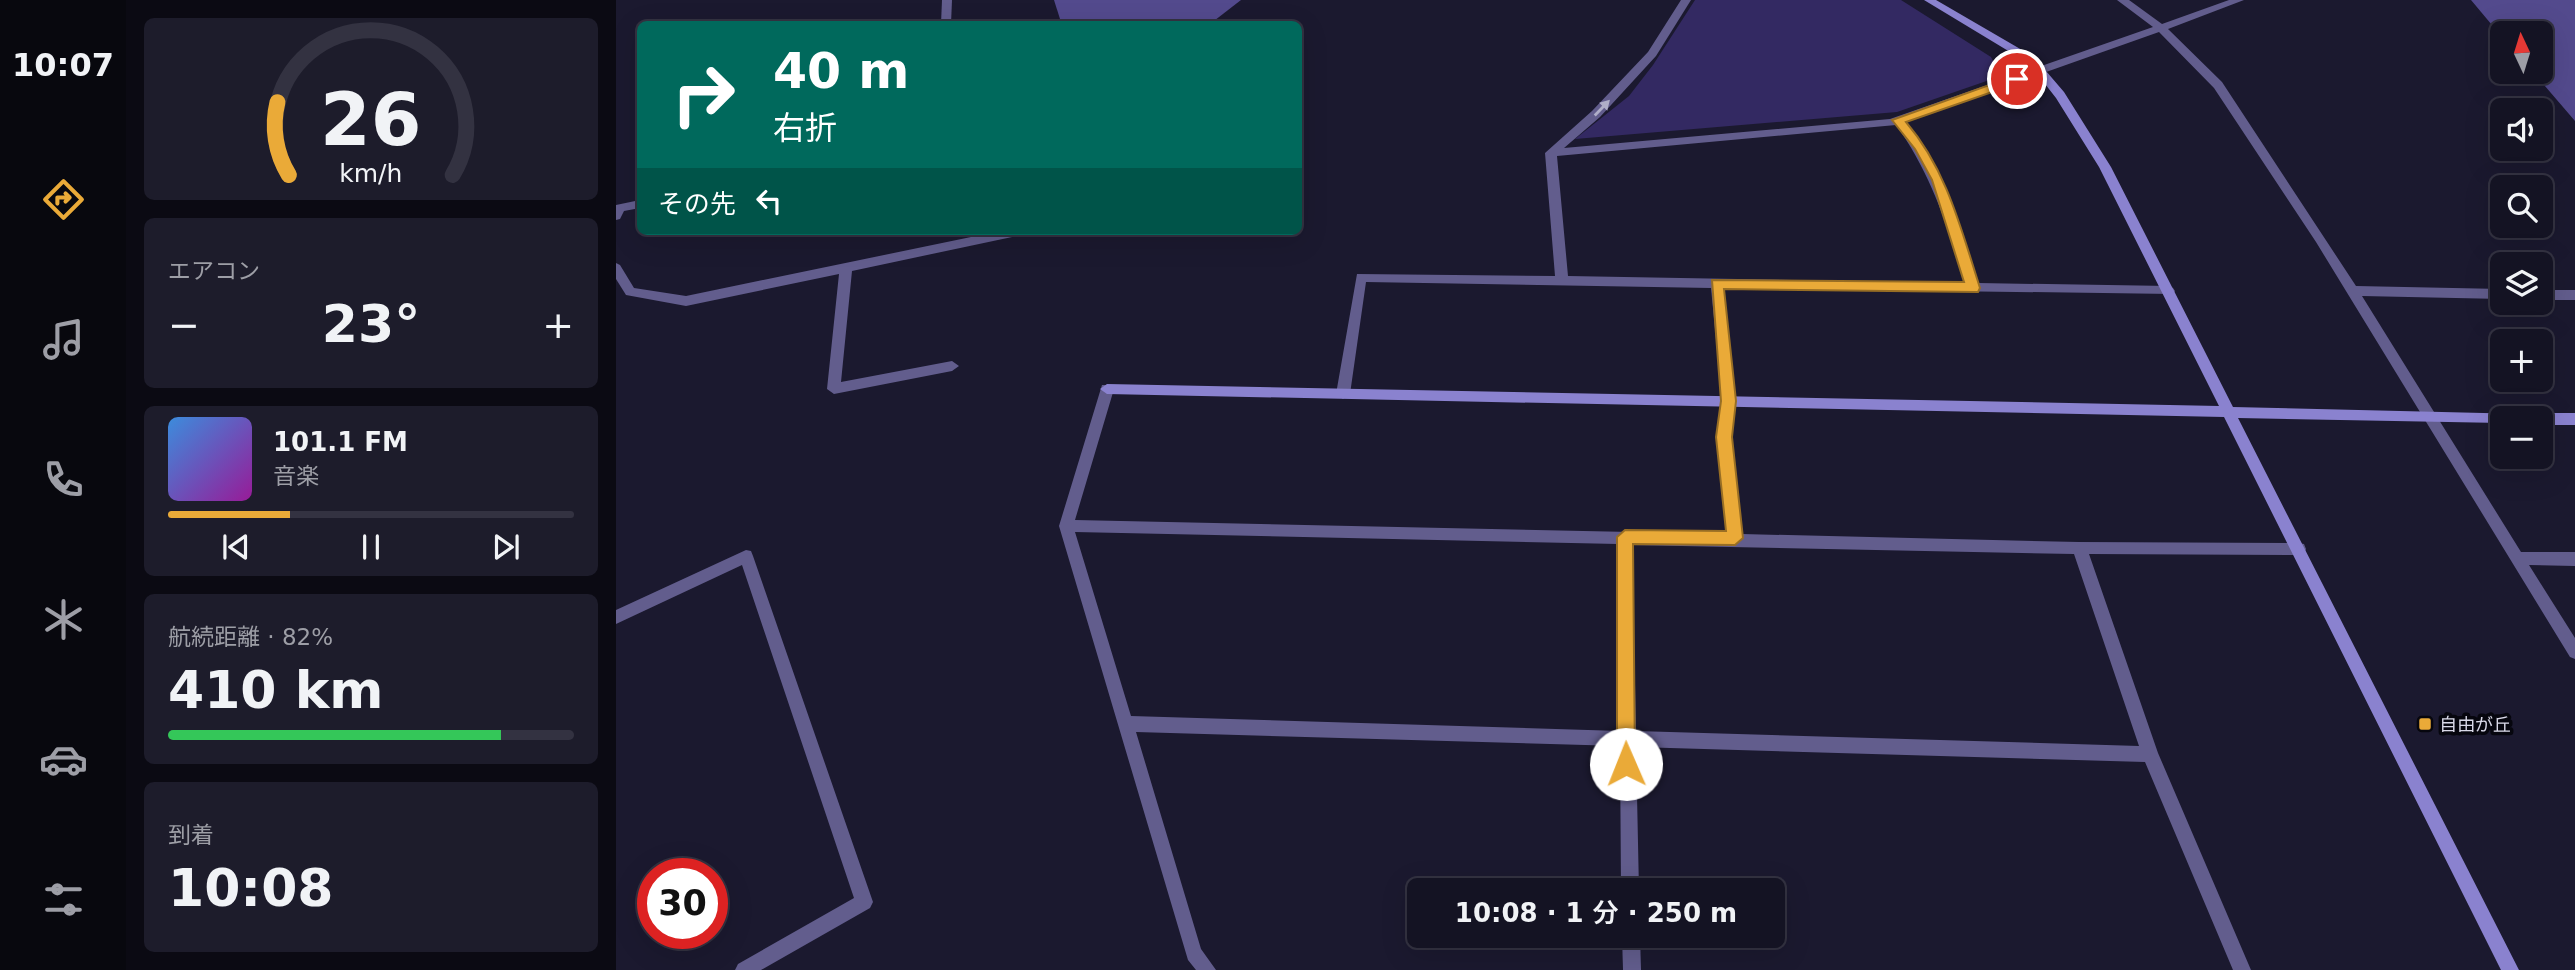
<!DOCTYPE html>
<html lang="ja">
<head>
<meta charset="utf-8">
<style>
	:root { --surface:#141323; --page:#1d1c2b; --text:#f1f3f6; --muted:#9d9ea6; --line:#333241; --accent:#eaaa38 }
	body { margin:0; font-family:"DejaVu Sans","Noto Sans JP",sans-serif; background:var(--page); color:var(--text); height:100vh; display:flex; flex-direction:column; font-size:26px; white-space:nowrap }
	* { box-sizing:border-box; margin:0 }
	p { font-size:23px; color:var(--muted) }
	.icon { flex:none; width:38px; height:38px; fill:none; stroke:currentColor; stroke-width:2; stroke-linecap:round; stroke-linejoin:round }
	.map { position:relative; flex:1; overflow:hidden }
	.details { display:flex; flex-direction:column; gap:18px; padding:18px; background:#0b0a13; width:490px }
	.details>* { flex:none }
	.hud { position:absolute; left:21px; top:21px; width:665px; height:214px; border-radius:10px; box-shadow:0 7px 28px #0002,0 0 0 2px var(--line); background:#00695c; color:#fff; overflow:hidden }
	.needle { width:46px; rotate:356deg }
	.controls { position:absolute; left:1874px; top:21px; display:grid; gap:14px }
	.controls a { display:grid; place-items:center; width:63px; height:63px; border-radius:10px; background:var(--surface); box-shadow:0 7px 28px #0002,0 0 0 2px var(--line); font-size:35px }
	.speed { position:absolute; left:21px; top:858px; display:flex; gap:14px; font-size:35px; font-weight:700; text-align:center }
	.speed>* { display:grid; place-content:center; width:91px; height:91px; border-radius:50%; background:var(--surface); box-shadow:0 7px 28px #0002,0 0 0 2px var(--line); line-height:1 }
	.speed .limit { border:10px solid #d22; background:#fff; color:#111 }
	.pin { position:absolute; display:grid; place-items:center; width:60px; height:60px; color:#fff; margin:-30px; border:4px solid #fff; border-radius:50%; box-shadow:0 2px 7px #0007 }
	.me { position:absolute; width:77px; margin:-38px; rotate:359deg; stroke-linejoin:round; filter:drop-shadow(0 0 5px #0008) }
	.turn { display:flex; align-items:center; gap:24px; height:147px; padding:0 21px; font-size:32px }
	.turn .icon { width:91px; height:91px; stroke-width:2.5 }
	.turn b { display:block; font-size:49px; line-height:60px }
	.then { display:flex; align-items:center; height:66px; padding:0 21px; background:#0003; gap:14px; font-size:26px }
	.big { font-size:52px; font-weight:600; line-height:1.1 }
	.details .tile { flex:1; display:flex; flex-direction:column; justify-content:center; gap:10px; min-width:0; padding:0 24px; border-radius:10px; background:var(--page) }
	.details .dial { align-items:center; gap:0 }
	.dial svg { height:182px; overflow:visible; fill:none; stroke:var(--line); stroke-width:7; stroke-linecap:round; text-anchor:middle }
	.dial text { fill:var(--text); stroke:none }
	.song { display:flex; align-items:center; gap:21px }
	.cover { width:84px; height:84px; border-radius:10px; background:linear-gradient(135deg,hsl(210 70% 55%),hsl(300 70% 35%)) }
	.played { height:7px; border-radius:4px; background:linear-gradient(90deg,var(--accent) 30%,var(--line) 30%) }
	.keys { display:flex; justify-content:space-around; direction:ltr }
	.heat { display:flex; justify-content:space-between; align-items:center; font-size:38px; direction:ltr }
	.charge { height:10px; border-radius:5px; background:linear-gradient(90deg,#34c759 82%,var(--line) 0) }
	.trip { position:absolute; left:791px; top:878px; width:378px; height:70px; border-radius:10px; background:var(--surface); box-shadow:0 7px 28px #0002,0 0 0 2px var(--line); font-weight:600; line-height:70px; text-align:center }
	main { display:flex; flex:1; min-height:0 }
	.tabs { display:flex; flex-direction:column; width:126px; justify-content:space-around; align-items:center; background:#08080e; color:var(--muted) }
	.tabs .icon { width:49px; height:49px }
	.tabs .current { color:var(--accent) }
	.tabs b { font-size:32px; color:var(--text) }
	.map>svg:first-child { display:block }
</style>
</head>
<body>
<main>
<nav class="tabs">
<b>10:07</b>
<svg class="icon current" aria-label="directions" viewBox="0 0 24 24"><path d="M12 3l9 9-9 9-9-9zM9 14v-3h6M13 9l2 2-2 2"/></svg>
<svg class="icon" aria-label="music" viewBox="0 0 24 24"><path d="M9 18V5l10-2v13"/><circle cx="6" cy="18" r="3"/><circle cx="16" cy="16" r="3"/></svg>
<svg class="icon" aria-label="phone" viewBox="0 0 24 24"><path d="M5 4h4l2 5-3 2q2 4 5 5l2-3 5 2v4C11 20 4 13 5 4z"/></svg>
<svg class="icon" aria-label="climate" viewBox="0 0 24 24"><path d="M12 3v18M4 7l16 10M4 17L20 7"/></svg>
<svg class="icon" aria-label="car" viewBox="0 0 24 24"><path d="M5 17H2v-5l4-1 3-4h7l3 4 3 1v5h-3M9 17h6M6 11h13"/><circle cx="7" cy="17" r="2"/><circle cx="17" cy="17" r="2"/></svg>
<svg class="icon" aria-label="filters" viewBox="0 0 24 24"><path d="M4 7h16M4 17h16"/><circle cx="9" cy="7" r="2"/><circle cx="15" cy="17" r="2"/></svg>
</nav>
<section class="details">
<div class="tile dial"><svg viewBox="0 0 100 80">
<path d="M14 69A42 42 0 1 1 86 69"/>
<path d="M14 69A42 42 0 0 1 9 37" stroke="#eaaa38"/>
<text x="50" y="56" font-size="32" font-weight="700">26</text>
<text x="50" y="72" font-size="11">km/h</text>
</svg></div>
<div class="tile"><p>エアコン</p>
<div class="heat"><a>−</a><b class="big">23°</b><a>+</a></div>
</div>
<div class="tile">
<div class="song"><i class="cover"></i><div><b>101.1 FM</b><p>音楽</p></div></div>
<div class="played"></div>
<div class="keys"><svg class="icon" aria-label="previous" viewBox="0 0 24 24"><path d="M18 5L8 12l10 7zM5 5v14"/></svg><svg class="icon" aria-label="pause" viewBox="0 0 24 24"><path d="M8 5v14M16 5v14"/></svg><svg class="icon" aria-label="next" viewBox="0 0 24 24"><path d="M6 5l10 7-10 7zM19 5v14"/></svg></div>
</div>
<div class="tile"><p>航続距離 · 82%</p><b class="big">410 km</b><div class="charge"></div></div>
<div class="tile"><p>到着</p><b class="big">10:08</b></div>
</section>
<div class="map">
<svg width="1959" height="970" viewBox="0 0 1959 970">
	<rect width="100%" height="100%" fill="#1b192f"/>
	<polygon fill="#332962" points="1079,0 1285,0 1375,57 1385,76 1281,112 959,139 1013,96 1037,65"/>
	<g fill="#534a8d">
		<polygon points="438,0 625,0 594,24 470,24 444,19"/>
		<polygon points="1855,0 1959,0 1959,121 1917,72 1925,72 1925,33 1886,33 1886,37"/>
	</g>
	<g fill="none" stroke-linecap="round" stroke-linejoin="round">
		<g fill="#625d8d" fill-rule="evenodd">
			<polygon points="326,0 336,0 335,24 325,24"/>
			<path d="M1065,0H1075L1040,56L984,117L948,148L1274,119L1537,27L1501,0H1513L1546,24L1613,0H1628L1552,29L1606,82L1740,286L1886,289V299L1746,296L1905,552H1959V566L1913,565L1959,638V659L1954,657L1700,242L1598,88L1543,32L1289,122C1326,170 1344,226 1362,283L1553,286L1557,288L1559,291L1557,294L1108,288L1120,401L1115,437L1126,534L1463,542L1683,543L1688,544L1690,549L1688,554L1683,555L1473,554L1542,753L1635,970H1617L1529,762L1020,747L1023,891H1005L1004,746L520,732L585,949L600,970H580L572,960L443,526L486,385H496L498,389L459,520L1111,534L1101,437L1106,401L1095,288L750,282L734,394L727,399L720,394L741,274L939,276L929,153L976,111L1032,52ZM1280,125C1315,173 1332,227 1349,283L952,276L941,156ZM459,532L1002,544L1004,731L515,716ZM1016,545L1458,554L1523,746L1020,731Z"/>
			<polygon points="24,200 24,208 8,211 4,219 0,220 0,205"/>
			<polygon points="384,231 411,231 405,235 236,271 225,382 336,361 343,366 336,371 218,394 211,389 223,274 70,306 10,295 0,279 0,263 4,265 18,288 70,296"/>
			<rect x="1925" y="290" width="34" height="10"/>
			<polygon points="130,550 135,551 137,556 257,902 254,908 145,970 119,970 122,964 238,898 126,565 0,624 0,610"/>
			<polygon points="1006,936 1024,936 1025,970 1007,970"/>
		</g>
		<g fill="#8a82cf" fill-rule="evenodd">
			<polygon points="1308,0 1320,0 1406,50 1430,71 1448,92 1495,167 1617,407 1909,414 1911,418 1886,418 1886,423 1622,418 1903,970 1885,970 1608,417 491,394 484,389 491,384 1603,406 1483,167 1440,98 1422,75 1399,55"/>
			<polygon points="1925,413 1959,413 1959,425 1925,425 1925,418 1919,418"/>
		</g>
	</g>
	<defs><path id="oneway-solid" d="M-6-.8H1V-3.2L6.5 0L1 3.2V.8H-6Z" transform="scale(1.75)"/></defs>
	<use fill="#afaec8" href="#oneway-solid" transform="translate(986 108) rotate(-46)"/>
	<path fill="#eaaa38" stroke="#986e24" stroke-width="2" d="M1401,75L1407,79L1405,82L1290,122C1331,170 1345,229 1364,288L1362,292L1108,289L1120,401L1116,437L1127,538L1119,545L1017,544L1019,764L1017,771L1010,773L1004,771L1001,764V537L1009,530L1110,531L1100,437L1105,401L1096,280L1348,282L1316,180L1299,149L1276,120Z"/>
	<rect fill="#eaaa38" stroke="#06060e" stroke-width="2.5" x="1802" y="717" width="14" height="14" rx="3.5"/>
	<g text-anchor="middle" dominant-baseline="central" stroke-width="7" stroke-linejoin="round" paint-order="stroke">
		<g font-size="18" fill="#d9d9e8" stroke="#06060e" text-anchor="start">
			<text x="1823" y="724">自由が丘</text>
		</g>
	</g>
</svg>
<div class="controls">
<a><svg class="needle" viewBox="-14 -14 28 28"><path d="M0-13l5 13h-10z" fill="#e53935"/><path d="M0 13l5-13h-10z" fill="#9d9ea6"/></svg></a>
<a><svg class="icon" aria-label="sound" viewBox="0 0 24 24"><path d="M4 9h4l5-4v14l-5-4H4zM17 9q2 3 0 6"/></svg></a>
<a><svg class="icon" aria-label="search" viewBox="0 0 24 24"><circle cx="10" cy="10" r="6"/><path d="M15 15l6 6"/></svg></a>
<a><svg class="icon" aria-label="layers" viewBox="0 0 24 24"><path d="M12 4l9 5-9 5-9-5zM3 14l9 5 9-5"/></svg></a>
<a>+</a>
<a>−</a>
</div>
<div class="speed"><div class="limit">30</div></div>
<div class="pin" style="left:1401px;top:79px;background:#d93025"><svg class="icon" aria-label="arrive" viewBox="0 0 24 24"><path d="M6 21V4h12l-3 4 3 4H6"/></svg></div>
<svg class="me" style="left:1010px;top:764px" viewBox="-20 -20 40 40"><circle r="19" fill="#fff"/><path d="M0-13L10 11 0 6-10 11z" fill="#eaaa38"/></svg>
<div class="trip">10:08 · 1 分 · 250 m</div>
<div class="hud">
<div class="turn"><svg class="icon" aria-label="right" viewBox="0 0 24 24"><path d="M7 20v-9h11M14 6l5 5-5 5"/></svg><div><b>40 m</b>右折</div></div>
<div class="then">その先<svg class="icon" aria-label="left" viewBox="0 0 24 24"><path d="M17 20v-9H6M10 6l-5 5 5 5"/></svg></div>
</div>
</div>
</main>
</body>
</html>
